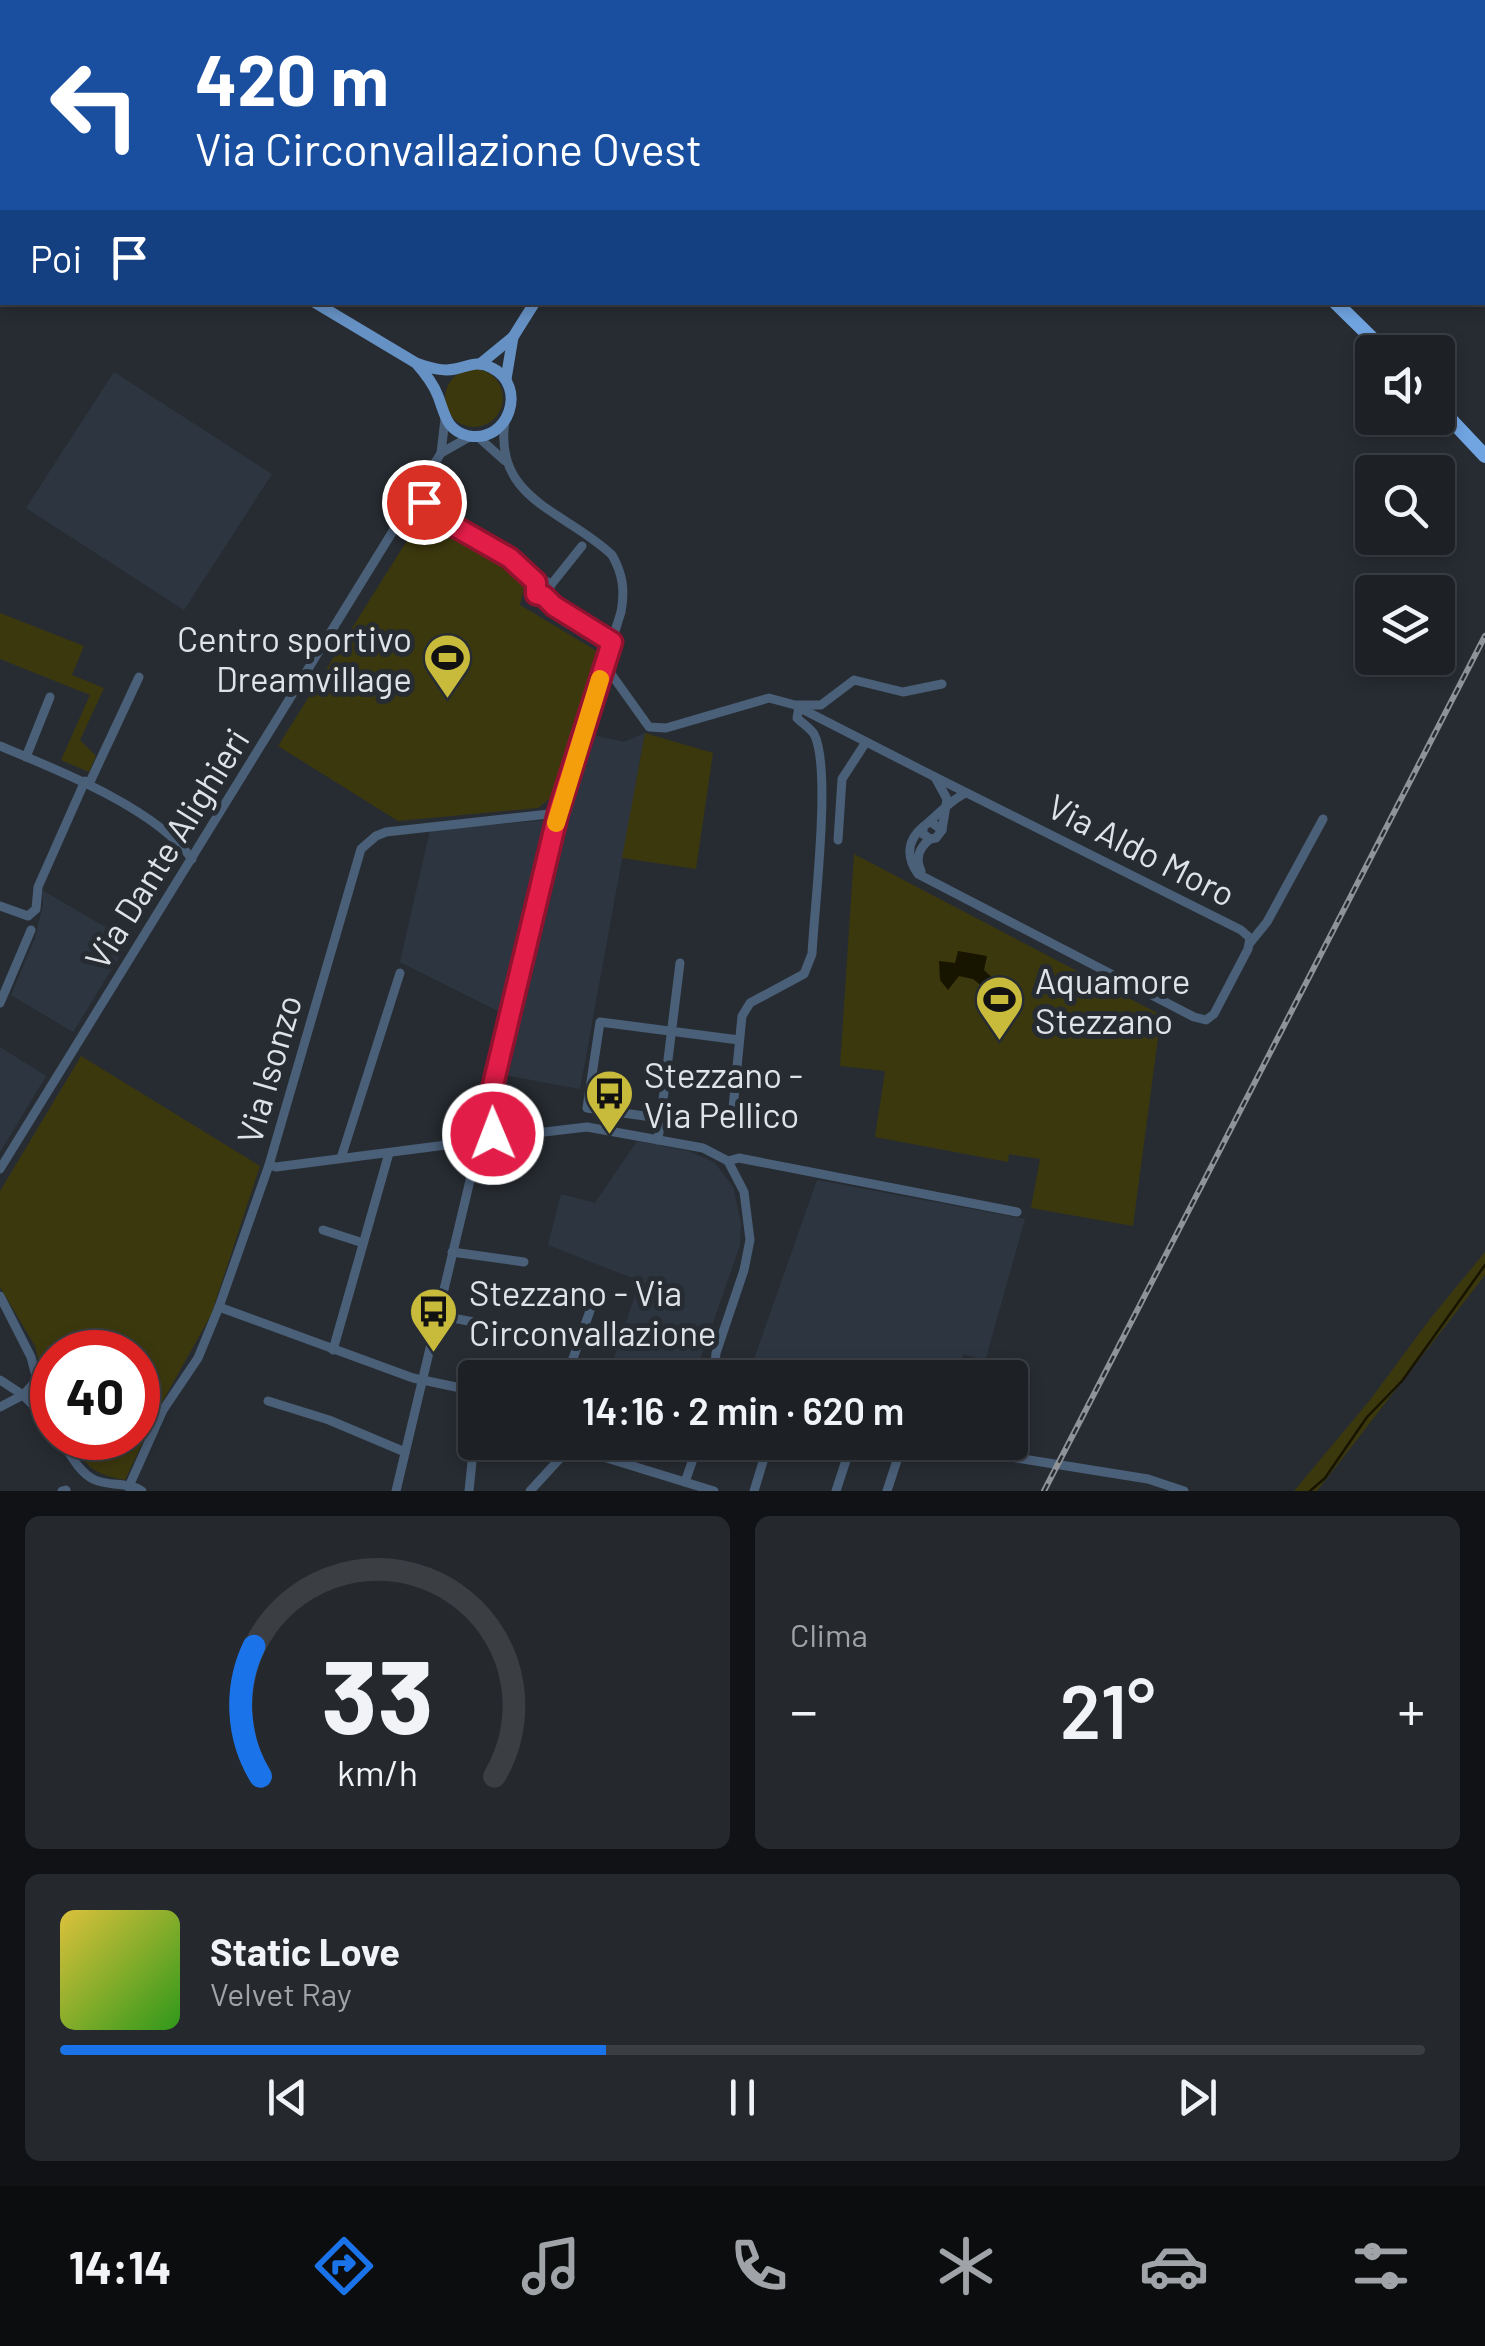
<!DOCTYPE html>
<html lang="it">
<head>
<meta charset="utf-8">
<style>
	:root { --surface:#1d2126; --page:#25292e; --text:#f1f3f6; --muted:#a0a3a7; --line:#3b3e43; --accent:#1a73e8 }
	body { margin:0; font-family:Barlow,sans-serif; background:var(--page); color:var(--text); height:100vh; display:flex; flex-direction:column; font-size:38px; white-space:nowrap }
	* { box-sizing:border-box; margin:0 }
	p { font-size:32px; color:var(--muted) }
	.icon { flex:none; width:55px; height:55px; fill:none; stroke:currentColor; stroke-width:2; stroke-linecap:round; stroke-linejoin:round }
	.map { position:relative; height:1491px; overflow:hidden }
	.details { display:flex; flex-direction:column; gap:25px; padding:25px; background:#101215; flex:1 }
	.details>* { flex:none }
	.guide { position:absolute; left:0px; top:0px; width:1485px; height:305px; box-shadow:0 5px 15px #0003,0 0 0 2px var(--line); background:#1a4fa0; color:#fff; overflow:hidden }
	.fabs { position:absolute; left:1355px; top:335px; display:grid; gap:20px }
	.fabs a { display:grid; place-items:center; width:100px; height:100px; border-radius:10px; background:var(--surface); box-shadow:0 5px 15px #0003,0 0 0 2px var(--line); font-size:50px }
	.speed { position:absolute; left:30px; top:1330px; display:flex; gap:20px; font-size:50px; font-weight:700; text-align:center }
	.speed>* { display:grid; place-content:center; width:130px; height:130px; border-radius:50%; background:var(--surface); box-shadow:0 5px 15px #0003,0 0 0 2px var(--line); line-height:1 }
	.speed .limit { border:15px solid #d22; background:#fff; color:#111 }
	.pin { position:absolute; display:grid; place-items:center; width:85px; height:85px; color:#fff; margin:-42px; border:5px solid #fff; border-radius:50%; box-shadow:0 2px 10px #0007 }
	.me { position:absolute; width:110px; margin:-55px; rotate:359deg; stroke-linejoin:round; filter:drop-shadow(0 0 8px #0008) }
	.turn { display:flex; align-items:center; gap:35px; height:210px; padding:0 30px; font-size:45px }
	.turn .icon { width:130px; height:130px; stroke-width:2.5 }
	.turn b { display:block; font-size:70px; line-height:85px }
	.then { display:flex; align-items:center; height:95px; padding:0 30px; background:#0003; gap:20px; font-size:38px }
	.big { font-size:75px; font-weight:600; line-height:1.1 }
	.details .widget { flex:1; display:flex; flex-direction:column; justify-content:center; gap:15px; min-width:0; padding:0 35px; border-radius:15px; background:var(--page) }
	.details .dial { align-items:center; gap:0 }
	.dial svg { height:260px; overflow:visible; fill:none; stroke:var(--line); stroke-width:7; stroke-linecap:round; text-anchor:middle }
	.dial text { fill:var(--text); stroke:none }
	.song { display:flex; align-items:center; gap:30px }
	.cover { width:120px; height:120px; border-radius:15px; background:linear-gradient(135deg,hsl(50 70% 55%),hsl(110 70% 35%)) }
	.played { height:10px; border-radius:5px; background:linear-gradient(90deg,var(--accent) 40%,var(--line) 40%) }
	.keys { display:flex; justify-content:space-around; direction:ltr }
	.heat { display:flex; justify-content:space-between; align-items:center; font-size:55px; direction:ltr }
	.details .tiles { flex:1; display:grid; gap:25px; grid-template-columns:1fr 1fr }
	.widget:last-child { grid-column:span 2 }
	.trip { position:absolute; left:458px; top:1360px; width:570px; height:100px; border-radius:10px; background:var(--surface); box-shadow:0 5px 15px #0003,0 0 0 2px var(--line); font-weight:600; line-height:100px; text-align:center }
	.menu { display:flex; height:160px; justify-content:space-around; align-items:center; background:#0c0d0f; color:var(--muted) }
	.menu .icon { width:70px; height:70px }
	.menu .current { color:var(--accent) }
	.menu b { font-size:45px; color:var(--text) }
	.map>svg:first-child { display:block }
</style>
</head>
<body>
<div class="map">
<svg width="1485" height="1491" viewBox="0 0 1485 1491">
	<rect width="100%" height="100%" fill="#272c32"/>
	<g fill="#2d3640">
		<polygon points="114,372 272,474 184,610 26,508"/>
		<polygon points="645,733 580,1089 499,1074 588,734 624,742"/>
		<polygon points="550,820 502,1013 400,962 430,830"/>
		<polygon points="42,890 129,941 73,1032 11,995 35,938 43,905"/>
		<polygon points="0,1047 46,1076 0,1152"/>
		<polygon points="637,1141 688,1151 714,1162 733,1187 741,1222 740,1245 698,1366 672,1376 614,1358 640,1281 548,1245 561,1194 595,1203"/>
		<polygon points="817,1180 1025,1219 985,1361 964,1354 955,1378 790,1377 752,1365"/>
	</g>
	<g fill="#3c380e">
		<circle cx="474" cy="398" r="29"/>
		<path d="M418,523C460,535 495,552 525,584L520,605L600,653L558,792L538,808L398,821L278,746Z"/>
		<polygon points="0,613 84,646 72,675 104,688 80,740 96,756 89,772 61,760 90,695 0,659"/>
		<polygon points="645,733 713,753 696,869 622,858"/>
		<polygon points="854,854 1161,1015 1133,1226 1031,1208 1040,1159 1009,1154 1008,1162 875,1137 885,1071 840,1066"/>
		<path d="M81,1056L260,1166L211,1315L159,1408L125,1480C91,1474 86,1465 67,1438H138V1352H52V1416L35,1346L0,1287V1191Z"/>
		<polygon points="1485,1252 1485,1275 1317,1491 1294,1491 1370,1400 1430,1319"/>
	</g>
	<polygon fill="#171400" points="958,951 987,956 984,970 997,982 989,992 973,979 959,976 948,990 940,980 939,961 955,963"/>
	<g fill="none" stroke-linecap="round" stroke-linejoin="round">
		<polyline stroke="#171400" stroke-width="2.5" points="1310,1491 1325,1478 1367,1417 1402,1381 1485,1265"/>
		<g stroke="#4a5f78" stroke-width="9">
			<polyline points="0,107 2,107"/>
			<polyline points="0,131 2,131"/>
			<polyline points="477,436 505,461"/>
			<polyline points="441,453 471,436"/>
			<polyline points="410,505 433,513 510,558 537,582"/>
			<circle cx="542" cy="588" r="8"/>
			<polyline points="550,586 582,546"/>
			<polyline points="544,596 554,606 612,642"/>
			<polyline points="604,664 649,727 666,728 769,698 795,705 821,705 854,680 903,692 942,684"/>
			<polyline points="798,707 935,777 947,799 942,830"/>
			<path d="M0,746C58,770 155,808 192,859"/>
			<polyline points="26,757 50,697"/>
			<polyline points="89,784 139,677"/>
			<path d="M931,822L942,830L936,838L930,839L923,834V827C937,816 950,800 966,793"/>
			<path d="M923,827C907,840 906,857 918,874L1194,1017L1206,1020L1214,1014L1248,949L1250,938L1241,930L935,777"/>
			<polyline points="838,840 842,779 866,742"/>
			<path d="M921,871C915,858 919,848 930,839"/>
			<polyline points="0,906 28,916 36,909 38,887 85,781"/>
			<polyline points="1250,943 1267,922 1323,819"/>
			<polyline points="0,1003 31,930"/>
			<polyline points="488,1106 496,1127 493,1134"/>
			<path d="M733,1108L742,1016L750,1003L804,974L812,954C814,910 832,768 814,734C810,728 802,723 797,718L799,707"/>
			<polyline points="659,1118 587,1108 600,1022 739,1040"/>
			<path d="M483,1124L558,813L621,612C625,591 623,574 612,555C566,511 493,500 505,421"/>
			<polyline points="488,1135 502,1137 587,1127 703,1148 728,1161 744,1192 750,1240 744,1270 716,1353 715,1365"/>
			<polyline points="658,1140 680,963"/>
			<polyline points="341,1158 400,973"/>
			<polyline points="728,1161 739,1158 1017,1212"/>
			<polyline points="269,1165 276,1167 477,1141"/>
			<polyline points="0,1169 441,453 445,419"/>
			<polyline points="323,1230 363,1243"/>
			<polyline points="452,1252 524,1262"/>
			<polyline points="0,1296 31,1357 47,1419 52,1427"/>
			<polyline points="219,1307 413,1378 475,1391"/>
			<polyline points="437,1315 505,1328"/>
			<polyline points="333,1350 389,1153"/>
			<polyline points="715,1365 722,1370 720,1378"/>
			<polyline points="566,1378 591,1308"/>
			<polyline points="696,1378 715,1365"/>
			<polyline points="0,1380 23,1395 47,1419"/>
			<polyline points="268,1401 329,1420 405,1452"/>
			<polyline points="0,1407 23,1395 38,1379"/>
			<path d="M60,1438C69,1452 79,1473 95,1480C111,1487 126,1481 142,1491"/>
			<polyline points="593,1442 597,1455 714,1491"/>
			<polyline points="917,1442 1148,1479 1184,1491"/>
			<polyline points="685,1482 699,1442"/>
			<polyline points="62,1491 66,1490"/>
			<polyline points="130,1491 130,1484 163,1410 198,1358 219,1307 269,1165 361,849 376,836 386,832 558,813"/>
			<polyline points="396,1491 482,1130"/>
			<polyline points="469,1491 473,1452"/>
			<polyline points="530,1491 575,1442"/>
			<polyline points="754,1491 769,1442"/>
			<polyline points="836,1491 852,1442"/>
			<polyline points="887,1491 903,1442"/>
		</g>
		<g stroke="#6691c4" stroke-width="11">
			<polyline points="720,2 722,0"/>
			<polyline points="0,214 2,213"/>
			<path d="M314,302L416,363C428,367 441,372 455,369C469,366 478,360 492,368C528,386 509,443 469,436C446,431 445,414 438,396C433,383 425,373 416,363"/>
			<polyline points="480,364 513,337 535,302"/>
			<polyline points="506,379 513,337"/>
		</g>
		<g stroke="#70a5e2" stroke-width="14">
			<polyline points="983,0 987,2"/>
			<polyline points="1010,0 1013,2"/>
			<polyline points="1032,0 1034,2"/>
			<polyline points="1335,302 1386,352"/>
			<polyline points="1438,406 1485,456"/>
		</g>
		<defs>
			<polyline id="rail" points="1044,1491 1485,636"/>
		</defs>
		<use href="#rail" stroke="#8f9398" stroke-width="6"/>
		<use href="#rail" stroke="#272c32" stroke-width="2.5" stroke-dasharray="8" stroke-linecap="butt"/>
	</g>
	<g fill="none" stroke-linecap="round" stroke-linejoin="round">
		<defs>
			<polyline id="route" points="424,502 433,514 510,558 536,582 536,594 544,596 554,606 612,642 558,813 488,1106 496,1128 493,1134"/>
		</defs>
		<use href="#route" stroke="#92132f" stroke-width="25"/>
		<use href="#route" stroke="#e11d48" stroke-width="18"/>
		<polyline stroke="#f59e0b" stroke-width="18" points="556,823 600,679"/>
	</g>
	<defs>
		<symbol id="stadium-pin" viewBox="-11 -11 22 30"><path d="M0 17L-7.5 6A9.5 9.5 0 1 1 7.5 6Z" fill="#c8bb3b" stroke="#272c32"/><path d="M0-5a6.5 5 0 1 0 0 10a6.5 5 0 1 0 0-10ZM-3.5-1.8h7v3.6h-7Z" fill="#111"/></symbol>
		<symbol id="bus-pin" viewBox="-11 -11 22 30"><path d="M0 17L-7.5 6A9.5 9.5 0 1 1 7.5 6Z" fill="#c8bb3b" stroke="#272c32"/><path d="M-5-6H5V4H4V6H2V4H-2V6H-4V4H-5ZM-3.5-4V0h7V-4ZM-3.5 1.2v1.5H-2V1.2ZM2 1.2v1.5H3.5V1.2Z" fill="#111"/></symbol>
	</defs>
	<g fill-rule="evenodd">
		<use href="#stadium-pin" x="420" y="630" width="55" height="75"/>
		<use href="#stadium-pin" x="972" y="972" width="55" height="75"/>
		<use href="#bus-pin" x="582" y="1066" width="55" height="75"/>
		<use href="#bus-pin" x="406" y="1284" width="55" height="75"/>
	</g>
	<g text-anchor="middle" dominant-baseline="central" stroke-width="10" stroke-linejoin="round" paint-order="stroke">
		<g font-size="35" fill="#dfe3e7" stroke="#272c32" text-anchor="start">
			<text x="412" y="638" text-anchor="end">Centro sportivo<tspan x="412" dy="40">Dreamvillage</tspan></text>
			<text x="1035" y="980">Aquamore<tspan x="1035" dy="40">Stezzano</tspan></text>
			<text x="644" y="1074">Stezzano -<tspan x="644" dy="40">Via Pellico</tspan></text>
			<text x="469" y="1292">Stezzano - Via<tspan x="469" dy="40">Circonvallazione</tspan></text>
		</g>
		<g font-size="35" fill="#dfe3e7" stroke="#272c32">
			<text transform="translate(166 848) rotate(-58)">Via Dante Alighieri</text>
			<text transform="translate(1142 849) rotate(27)">Via Aldo Moro</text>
			<text transform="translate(268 1069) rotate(-74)">Via Isonzo</text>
		</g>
	</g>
</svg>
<div class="fabs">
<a><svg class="icon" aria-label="sound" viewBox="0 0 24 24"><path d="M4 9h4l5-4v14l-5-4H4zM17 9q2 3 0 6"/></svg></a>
<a><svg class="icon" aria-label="search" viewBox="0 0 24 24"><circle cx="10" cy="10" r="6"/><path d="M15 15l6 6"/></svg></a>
<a><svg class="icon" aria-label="layers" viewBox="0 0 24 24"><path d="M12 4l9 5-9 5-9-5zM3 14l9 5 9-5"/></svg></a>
</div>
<div class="speed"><div class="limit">40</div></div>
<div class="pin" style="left:424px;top:502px;background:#d93025"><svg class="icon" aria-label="arrive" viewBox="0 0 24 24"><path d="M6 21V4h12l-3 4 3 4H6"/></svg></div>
<svg class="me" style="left:493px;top:1134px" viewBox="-20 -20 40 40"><circle r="17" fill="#e11d48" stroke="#fff" stroke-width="3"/><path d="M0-11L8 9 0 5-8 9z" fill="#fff"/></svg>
<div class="trip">14:16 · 2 min · 620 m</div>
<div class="guide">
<div class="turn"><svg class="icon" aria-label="left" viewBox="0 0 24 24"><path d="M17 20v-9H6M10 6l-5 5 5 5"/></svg><div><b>420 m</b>Via Circonvallazione Ovest</div></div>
<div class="then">Poi<svg class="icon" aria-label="arrive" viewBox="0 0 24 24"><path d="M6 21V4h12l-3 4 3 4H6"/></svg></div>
</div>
</div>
<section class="details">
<div class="tiles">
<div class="widget dial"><svg viewBox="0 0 100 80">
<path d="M14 69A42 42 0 1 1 86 69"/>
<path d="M14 69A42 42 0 0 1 12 29" stroke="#1a73e8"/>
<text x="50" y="56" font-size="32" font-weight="700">33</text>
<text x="50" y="72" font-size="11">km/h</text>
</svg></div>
<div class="widget"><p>Clima</p>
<div class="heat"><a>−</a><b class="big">21°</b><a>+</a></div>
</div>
<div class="widget">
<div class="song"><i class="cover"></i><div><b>Static Love</b><p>Velvet Ray</p></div></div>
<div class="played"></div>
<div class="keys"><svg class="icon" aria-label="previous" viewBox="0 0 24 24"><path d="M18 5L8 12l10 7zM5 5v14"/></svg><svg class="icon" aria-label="pause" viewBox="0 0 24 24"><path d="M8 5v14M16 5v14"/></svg><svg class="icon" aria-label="next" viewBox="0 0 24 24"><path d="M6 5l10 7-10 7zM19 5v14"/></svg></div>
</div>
</div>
</section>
<nav class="menu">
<b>14:14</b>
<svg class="icon current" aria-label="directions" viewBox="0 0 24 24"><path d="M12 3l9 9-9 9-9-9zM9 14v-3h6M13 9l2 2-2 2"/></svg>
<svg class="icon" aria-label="music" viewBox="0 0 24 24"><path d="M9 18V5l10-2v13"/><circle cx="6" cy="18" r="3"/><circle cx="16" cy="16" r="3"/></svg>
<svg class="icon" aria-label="phone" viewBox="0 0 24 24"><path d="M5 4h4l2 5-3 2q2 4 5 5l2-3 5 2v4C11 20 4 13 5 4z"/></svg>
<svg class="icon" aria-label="climate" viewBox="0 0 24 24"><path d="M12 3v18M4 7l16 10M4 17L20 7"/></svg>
<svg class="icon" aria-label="car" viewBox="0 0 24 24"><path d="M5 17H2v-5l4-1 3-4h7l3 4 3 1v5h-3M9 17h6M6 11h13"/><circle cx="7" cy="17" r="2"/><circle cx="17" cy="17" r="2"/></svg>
<svg class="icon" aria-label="filters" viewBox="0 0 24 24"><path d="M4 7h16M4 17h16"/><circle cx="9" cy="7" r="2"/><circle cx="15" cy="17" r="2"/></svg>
</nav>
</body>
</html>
